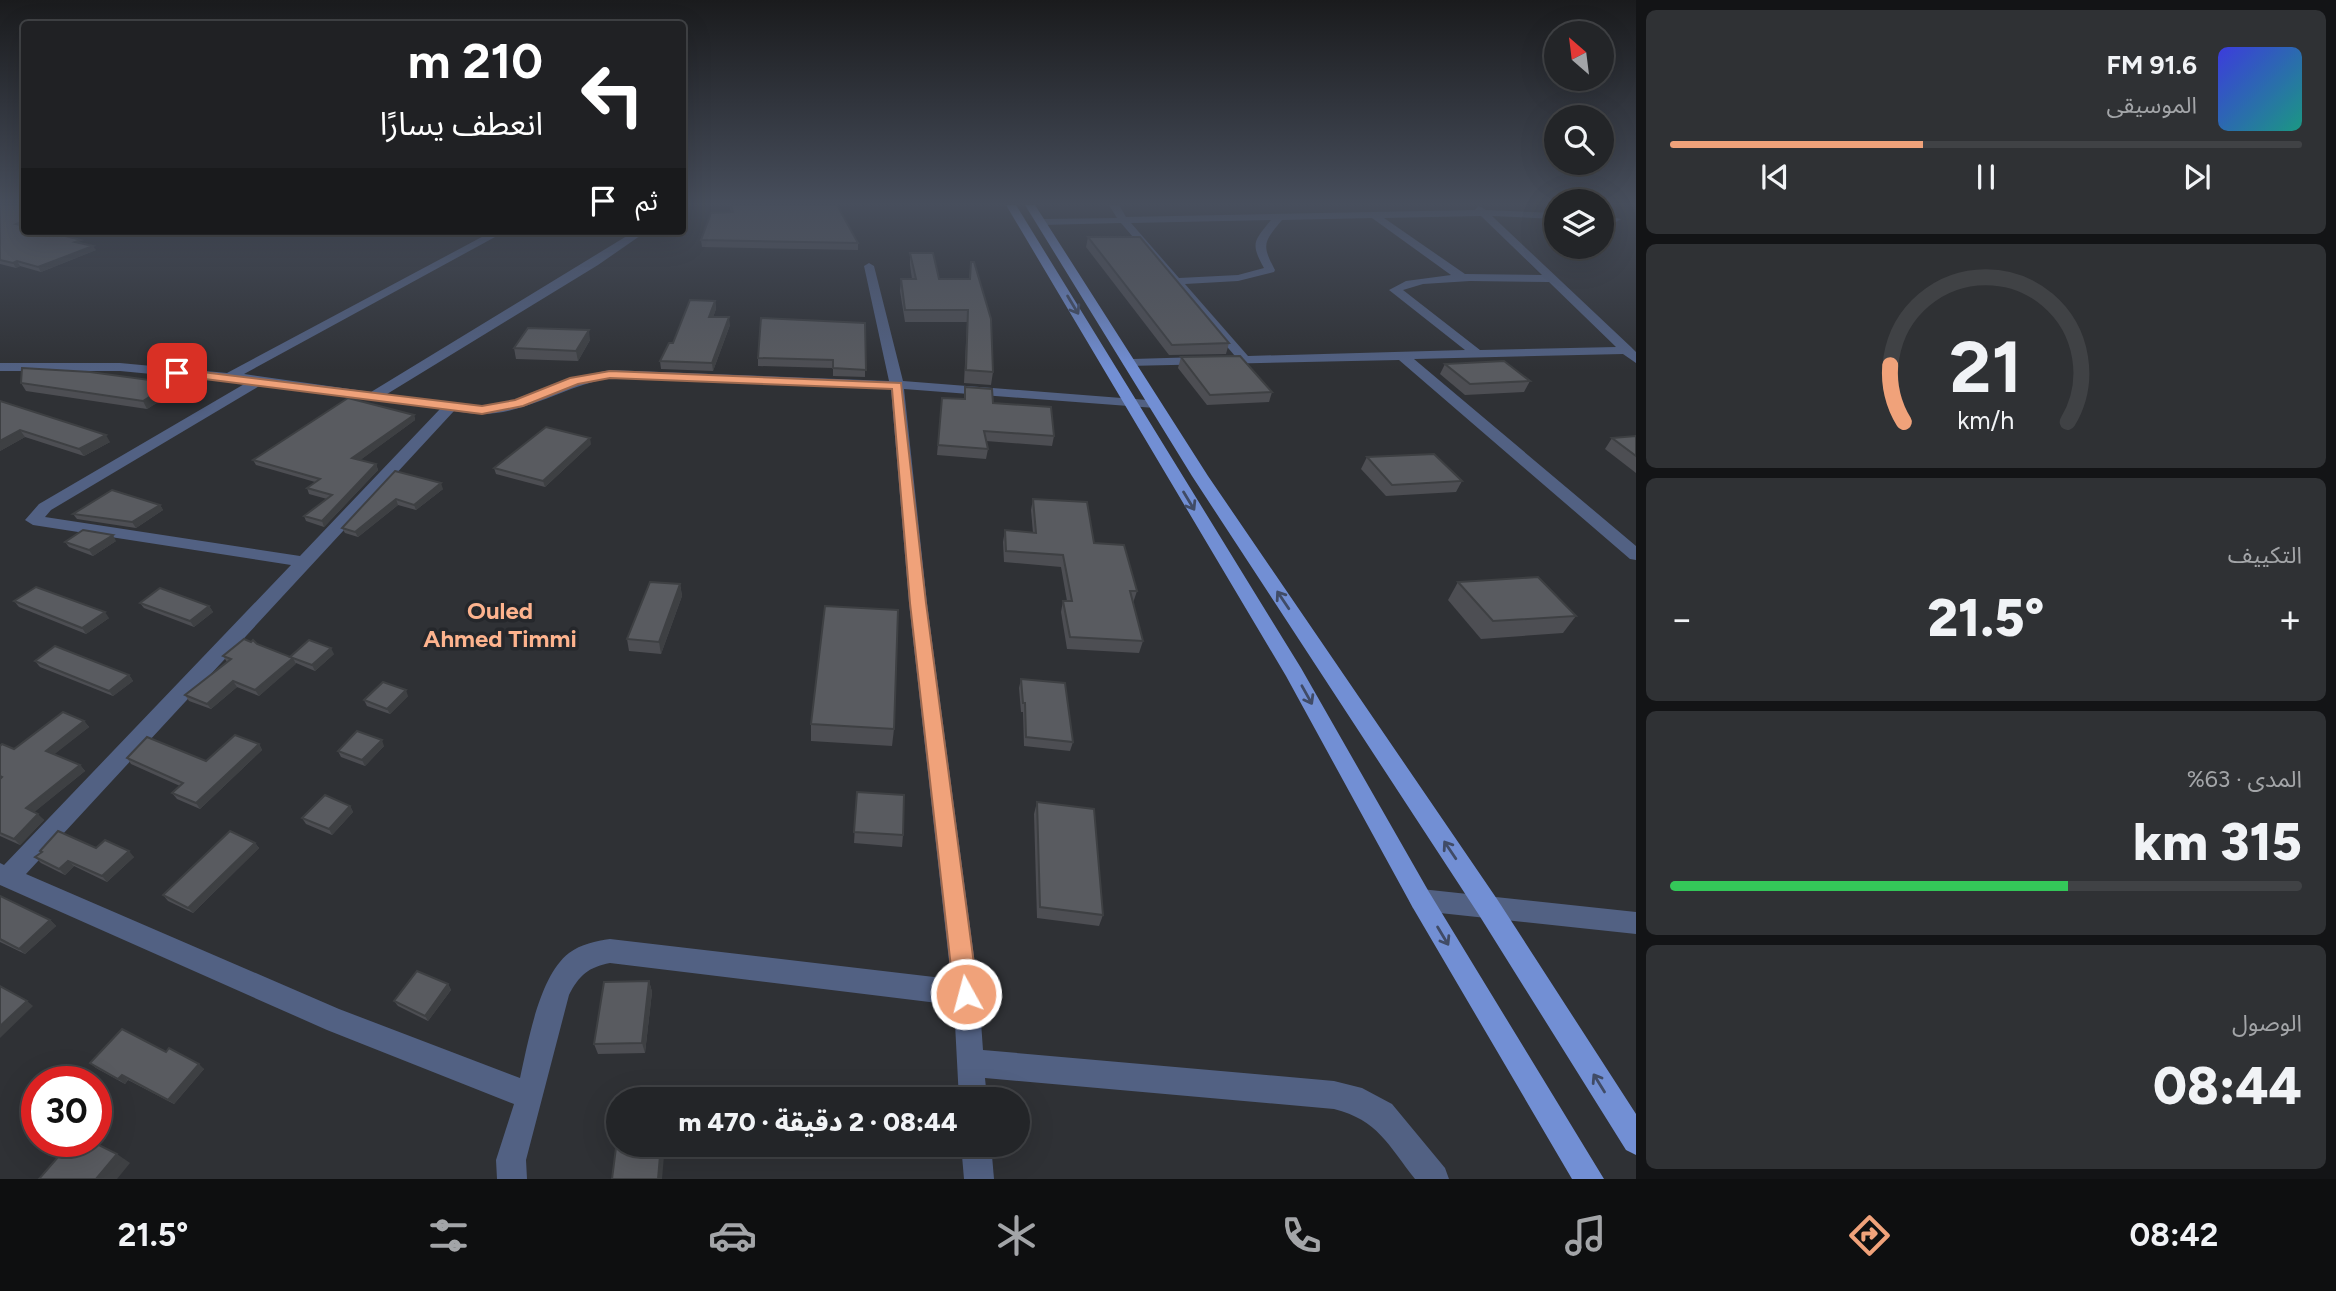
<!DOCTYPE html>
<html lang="ar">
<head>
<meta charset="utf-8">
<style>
	:root { --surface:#232528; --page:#2f3134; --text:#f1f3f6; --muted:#a3a5a8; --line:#404245; --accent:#f0a27a }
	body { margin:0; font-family:Figtree,"Noto Sans Arabic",sans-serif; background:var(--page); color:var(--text); direction:rtl; height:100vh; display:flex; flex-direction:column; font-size:26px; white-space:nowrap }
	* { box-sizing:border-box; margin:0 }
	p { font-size:23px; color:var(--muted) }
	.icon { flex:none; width:38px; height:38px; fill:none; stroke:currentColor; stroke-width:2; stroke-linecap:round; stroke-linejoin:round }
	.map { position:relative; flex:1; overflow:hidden; direction:ltr }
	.sheet { display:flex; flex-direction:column; gap:10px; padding:10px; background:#131416; width:700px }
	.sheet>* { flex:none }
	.top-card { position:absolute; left:21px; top:21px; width:665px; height:214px; border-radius:7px; box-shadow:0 7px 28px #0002,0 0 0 2px var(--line); direction:rtl; background:#202124; color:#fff; overflow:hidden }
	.needle { width:46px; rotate:332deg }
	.buttons { position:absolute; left:1544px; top:21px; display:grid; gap:14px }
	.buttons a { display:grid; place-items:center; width:70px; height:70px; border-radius:50%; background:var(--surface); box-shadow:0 7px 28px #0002,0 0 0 2px var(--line); font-size:35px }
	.speed { position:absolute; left:21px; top:1066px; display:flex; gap:14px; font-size:35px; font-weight:700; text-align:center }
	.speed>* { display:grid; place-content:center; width:91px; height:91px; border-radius:50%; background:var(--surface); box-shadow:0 7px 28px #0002,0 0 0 2px var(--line); line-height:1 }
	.speed .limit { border:10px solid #d22; background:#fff; color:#111 }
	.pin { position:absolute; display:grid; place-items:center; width:60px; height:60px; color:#fff; margin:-30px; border-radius:14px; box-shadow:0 4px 10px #0006 }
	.me { position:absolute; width:77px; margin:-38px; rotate:353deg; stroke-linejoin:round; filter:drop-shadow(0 0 5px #0008) }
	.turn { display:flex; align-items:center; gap:24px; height:147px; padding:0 28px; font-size:32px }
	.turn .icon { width:91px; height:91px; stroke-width:2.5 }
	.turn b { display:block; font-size:49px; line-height:60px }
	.then { display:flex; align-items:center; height:66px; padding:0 28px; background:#0003; gap:14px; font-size:26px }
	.big { font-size:52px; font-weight:800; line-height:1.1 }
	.sheet .widget { flex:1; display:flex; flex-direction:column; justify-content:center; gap:10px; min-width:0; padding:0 24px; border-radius:10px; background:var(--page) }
	.sheet .dial { align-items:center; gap:0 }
	.dial svg { height:182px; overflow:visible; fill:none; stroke:var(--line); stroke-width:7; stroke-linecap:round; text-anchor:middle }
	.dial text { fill:var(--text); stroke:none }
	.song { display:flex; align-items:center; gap:21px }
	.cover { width:84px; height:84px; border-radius:10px; background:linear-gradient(135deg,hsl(240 70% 55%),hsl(170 70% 35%)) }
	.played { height:7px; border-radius:4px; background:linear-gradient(90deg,var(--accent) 40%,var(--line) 40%) }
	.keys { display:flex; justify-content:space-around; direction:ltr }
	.heat { display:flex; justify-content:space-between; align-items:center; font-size:38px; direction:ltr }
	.charge { height:10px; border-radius:5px; background:linear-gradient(90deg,#34c759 63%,var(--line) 0) }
	.trip { position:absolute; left:606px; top:1087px; width:424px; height:70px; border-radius:35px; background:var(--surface); box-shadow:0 7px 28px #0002,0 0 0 2px var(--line); font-weight:800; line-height:70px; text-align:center; direction:rtl }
	.menu { display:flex; height:112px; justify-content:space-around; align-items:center; background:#0e0f10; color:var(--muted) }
	.menu .icon { width:49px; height:49px }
	.menu .selected { color:var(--accent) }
	.menu b { font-size:32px; color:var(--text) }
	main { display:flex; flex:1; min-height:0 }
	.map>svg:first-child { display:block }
</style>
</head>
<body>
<main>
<section class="sheet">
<div class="widget">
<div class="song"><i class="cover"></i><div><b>91.6 FM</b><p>الموسيقى</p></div></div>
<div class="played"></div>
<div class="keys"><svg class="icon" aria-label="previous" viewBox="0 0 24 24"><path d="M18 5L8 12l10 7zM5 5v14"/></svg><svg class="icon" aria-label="pause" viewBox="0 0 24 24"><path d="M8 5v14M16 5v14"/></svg><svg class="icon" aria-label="next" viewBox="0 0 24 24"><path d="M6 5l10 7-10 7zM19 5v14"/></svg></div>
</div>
<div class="widget dial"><svg viewBox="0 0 100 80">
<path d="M14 69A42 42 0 1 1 86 69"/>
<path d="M14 69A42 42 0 0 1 8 44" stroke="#f0a27a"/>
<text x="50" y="56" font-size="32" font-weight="700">21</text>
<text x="50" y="72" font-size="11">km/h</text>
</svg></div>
<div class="widget"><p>التكييف</p>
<div class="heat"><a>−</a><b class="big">21.5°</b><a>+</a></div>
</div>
<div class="widget"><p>المدى · 63%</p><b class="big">315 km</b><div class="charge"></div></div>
<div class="widget"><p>الوصول</p><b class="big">08:44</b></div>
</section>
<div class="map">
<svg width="1636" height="1179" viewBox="0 0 1636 1179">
	<rect width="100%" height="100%" fill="#2f3135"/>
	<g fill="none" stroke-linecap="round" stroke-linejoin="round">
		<g fill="#526183" fill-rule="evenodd">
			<path d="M1109,205H1119L1126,217L1475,210L1479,206L1486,210L1556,213V219L1492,216L1631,347L1636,352V363L1623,354L1414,359L1636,546V560L1630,559L1399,360L1127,366L1126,363L1132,359L1235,356L1121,223L1041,225L1036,222L1041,219L1117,218ZM1481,216L1542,275L1465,274L1384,218ZM1372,218L1451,275L1406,281L1389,290L1465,350L1248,356L1185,284L1238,281L1274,272L1275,270C1261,244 1264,242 1282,220ZM1271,220C1254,241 1250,243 1264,268L1238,275L1179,278L1131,223ZM1470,281L1549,282L1616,347L1480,350L1403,290L1423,284Z"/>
			<polygon points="1601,215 1621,219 1616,222 1601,221"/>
			<path d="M493,231H506L244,374L371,392L635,231H647L598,265L387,394C416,398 455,408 484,406C527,402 567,377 610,370L889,381L864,266L869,263L874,266L903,381L1160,401V407L1155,408L904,389L927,603L979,994L983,1050L1334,1081L1362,1088L1392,1104L1445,1168L1449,1179H1415C1388,1145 1378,1120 1334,1109L985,1078L987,1099H959L954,1005L610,963C589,967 579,975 569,995L526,1160L527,1179H497L496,1160L514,1104L327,1030L0,885V863L4,865L291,565L33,525L25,520L39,504L246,383L120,371H0V363H120L227,373ZM610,378L891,389L909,603L951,979L610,939C596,941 581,944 569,953C539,976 528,1043 520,1078L339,1009L26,874L454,411C463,412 473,414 482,414C526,414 567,385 610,378ZM261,385L440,409L300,556L45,517L51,510Z"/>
			<polygon points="1421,889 1636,912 1636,934 1421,911 1413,908 1409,900 1413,892"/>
			<polygon points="961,1144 991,1144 994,1179 964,1179"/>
		</g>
		<g fill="#728fd4" fill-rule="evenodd">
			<polygon points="1006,205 1016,205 1301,668 1429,892 1604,1179 1572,1179 1413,908 1286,676"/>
			<polygon points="1025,205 1035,205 1208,476 1497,899 1636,1114 1636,1155 1626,1150 1479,915 1192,476"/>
		</g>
	</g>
	<g fill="#4d4e53">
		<polygon points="0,205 24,231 83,243 96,250 41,272 20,266 16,268 0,264"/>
		<polygon points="729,205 837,205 858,243 858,250 702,247 701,240 731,212"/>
		<polygon points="1088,237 1229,343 1226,354 1169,355 1086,247"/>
		<polygon points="910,253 939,279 969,279 971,262 993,372 991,385 964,383 967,322 905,322 900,291 901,279 912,279 910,265"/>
		<polygon points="715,301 716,309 713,317 730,325 713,371 661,369 660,361 673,343"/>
		<polygon points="865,323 865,377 833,376 833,368 758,366 758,358"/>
		<polygon points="590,340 578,361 516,359 514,348"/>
		<polygon points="1181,357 1272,392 1269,402 1207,405 1178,368"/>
		<polygon points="1445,364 1530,381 1524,392 1465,395 1440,374"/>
		<polygon points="21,383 172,383 176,391 147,409 26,391"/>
		<polygon points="965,387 1054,436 1052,446 986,441 988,449 986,459 937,455 942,398 964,399"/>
		<polygon points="0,401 110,442 84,456 25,437 0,451"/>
		<polygon points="414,415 415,420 360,460 376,464 378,470 324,527 306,521 304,516 327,499 309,494 307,488 315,482 256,465 253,460"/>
		<polygon points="1636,436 1636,473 1605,449 1612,438"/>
		<polygon points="591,444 545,487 496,474 494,468"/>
		<polygon points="1367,457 1462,481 1456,492 1386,496 1361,469"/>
		<polygon points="395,471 443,489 416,510 398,505 358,537 345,533 342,528"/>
		<polygon points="1033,499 1094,543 1137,591 1133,603 1143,641 1139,653 1067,649 1061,612 1063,601 1067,601 1061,567 1004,562 1003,542 1005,530 1033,533 1031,510"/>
		<polygon points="160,505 163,510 136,528 77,519 73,514"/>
		<polygon points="116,541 93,556 69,547 65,542"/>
		<polygon points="1458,582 1576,616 1563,633 1481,639 1448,600"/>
		<polygon points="680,584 682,596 661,654 629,651 627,639"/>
		<polygon points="14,601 109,618 86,634 19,607"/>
		<polygon points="140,603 209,606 213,612 194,627 144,608"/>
		<polygon points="257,644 290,657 334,654 315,671 296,663 259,696 237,687 211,709 189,701 185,695 227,662 223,656"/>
		<polygon points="35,661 129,675 133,681 113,696 40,667"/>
		<polygon points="1021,679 1073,742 1070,751 1024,746 1023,712 1021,712 1019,688"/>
		<polygon points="408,696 390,714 367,706 364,700"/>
		<polygon points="84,721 89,727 54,754 80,765 85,771 34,812 44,820 20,845 0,836 0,746 14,749"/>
		<polygon points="811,724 894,729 892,746 811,741"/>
		<polygon points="259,744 262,750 200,809 177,799 172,793 180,786 131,764 127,758 206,761"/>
		<polygon points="384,746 365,766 341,757 338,751"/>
		<polygon points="857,792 903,835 902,847 854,843"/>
		<polygon points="1037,802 1103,915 1099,926 1037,918 1034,814"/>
		<polygon points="350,806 353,812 332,835 306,824 302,818"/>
		<polygon points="255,843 259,848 193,913 168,901 163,895"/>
		<polygon points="96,848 134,857 107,882 74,866 65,875 41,863 35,857 41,853 40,851"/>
		<polygon points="0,896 50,920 56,926 25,954 0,942"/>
		<polygon points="649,981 652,992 645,1053 598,1054 594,1044"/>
		<polygon points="448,984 451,990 428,1021 398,1006 394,1001"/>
		<polygon points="166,1052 204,1069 174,1104 128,1080 125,1084 96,1068 90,1063"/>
	</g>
	<g fill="#3e4043">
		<polygon points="93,246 96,250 41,272 38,267"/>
		<polygon points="17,261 20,266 16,268 13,263"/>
		<polygon points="715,301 716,309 710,325 709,317"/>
		<polygon points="729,317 730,325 713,371 712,363"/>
		<polygon points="589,330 590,340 578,361 576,351"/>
		<polygon points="172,383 176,391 147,409 143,401"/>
		<polygon points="414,415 415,420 355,464 352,458"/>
		<polygon points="20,430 25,437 0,451 0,441"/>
		<polygon points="106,435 110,442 84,456 79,449"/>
		<polygon points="590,438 591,444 545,487 543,481"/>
		<polygon points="376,464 378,470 324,527 322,521"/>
		<polygon points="441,483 443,489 416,510 414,505"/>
		<polygon points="396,499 398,505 358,537 355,532"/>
		<polygon points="160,505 163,510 136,528 132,522"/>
		<polygon points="113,535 116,541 93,556 89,550"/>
		<polygon points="680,584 682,596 661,654 659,642"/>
		<polygon points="209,606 213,612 194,627 190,621"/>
		<polygon points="105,612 109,618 86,634 82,628"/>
		<polygon points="331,648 334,654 315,671 312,665"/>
		<polygon points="293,658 296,664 259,696 255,690"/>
		<polygon points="129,675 133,681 113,696 109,691"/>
		<polygon points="233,681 237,687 211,709 207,704"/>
		<polygon points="406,690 408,696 390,714 387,709"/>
		<polygon points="84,721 89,727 51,757 46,751"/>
		<polygon points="382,740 384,746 365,766 362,760"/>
		<polygon points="259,744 262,750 200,809 196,803"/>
		<polygon points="80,765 85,771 32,814 26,808"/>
		<polygon points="350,806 353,812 332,835 329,829"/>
		<polygon points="38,814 44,820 20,845 14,839"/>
		<polygon points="255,843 259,848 193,913 188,908"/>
		<polygon points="129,851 134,857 107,882 102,876"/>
		<polygon points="68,861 74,866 65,875 59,869"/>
		<polygon points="50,920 56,926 25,954 19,949"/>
		<polygon points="649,981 652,992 645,1053 642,1043"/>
		<polygon points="448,984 451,990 428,1021 425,1016"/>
		<polygon points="27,1001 33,1006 0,1038 0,1026"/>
		<polygon points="199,1064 204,1069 174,1104 168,1100"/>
		<polygon points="122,1075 128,1080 125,1084 118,1079"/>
		<polygon points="661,1144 665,1144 662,1179 658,1179"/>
		<polygon points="117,1154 130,1163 117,1179 96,1179"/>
	</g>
	<g fill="#595b60" stroke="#3e4043" stroke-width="2">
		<polygon points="0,205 24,205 24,221 16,224 24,226 24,231 46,231 81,240 75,242 93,246 38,267 17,261 13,263 0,260"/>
		<polygon points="731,205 837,205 858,243 701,240 711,213 733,212"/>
		<polygon points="1088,237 1140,237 1229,343 1172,345"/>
		<polygon points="910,253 933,253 939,279 970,279 971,262 974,262 991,319 993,372 966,370 968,310 905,310 901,279 916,279"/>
		<polygon points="690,300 715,301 709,317 729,317 712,363 660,361 669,343 673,343"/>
		<polygon points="761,318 865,323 866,370 833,368 833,360 758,358"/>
		<polygon points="528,328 589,330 576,351 514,348"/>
		<polygon points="1240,356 1272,392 1210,395 1181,357"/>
		<polygon points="1504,361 1530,381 1470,384 1445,364"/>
		<polygon points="22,368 90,372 172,383 143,401 21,383"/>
		<polygon points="965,387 992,389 993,403 1051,407 1054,436 984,431 988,449 938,445 942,398 965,399"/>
		<polygon points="348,398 414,415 352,458 376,464 322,521 304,516 332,495 307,488 320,479 253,460"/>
		<polygon points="0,401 106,435 79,449 20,430 0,441"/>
		<polygon points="546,427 590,438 543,481 494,468"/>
		<polygon points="1636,436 1636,456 1612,438"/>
		<polygon points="1434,454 1462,481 1392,485 1367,457"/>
		<polygon points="395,471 441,483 414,505 396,499 355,532 342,528"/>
		<polygon points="112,490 160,505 132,522 73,514"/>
		<polygon points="1033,499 1087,502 1094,543 1124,545 1137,591 1130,591 1143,641 1070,637 1063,601 1072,601 1063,555 1006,551 1005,530 1036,533"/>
		<polygon points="83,530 113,535 89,550 65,542"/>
		<polygon points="1538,577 1576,616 1493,621 1458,582"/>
		<polygon points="650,582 680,584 659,642 627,639"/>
		<polygon points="36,587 105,612 82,628 14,601"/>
		<polygon points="160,588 209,606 190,621 140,603"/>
		<polygon points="825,606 898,610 894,729 811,724"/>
		<polygon points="244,639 251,642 253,640 257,644 293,658 255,690 233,681 207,704 185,695 231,659 223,656"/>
		<polygon points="309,640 331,648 312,665 290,657"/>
		<polygon points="55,646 129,675 109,691 35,661"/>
		<polygon points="1021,679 1065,683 1073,742 1026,737 1025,703 1023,703"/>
		<polygon points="383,682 406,690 387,709 364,700"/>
		<polygon points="63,712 84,721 46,751 80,765 26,808 38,814 14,839 0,833 0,779 2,777 0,776 0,746 2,744 14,749"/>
		<polygon points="357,731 382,740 362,760 338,751"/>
		<polygon points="235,735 259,744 196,803 172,793 183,783 127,758 147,737 206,761"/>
		<polygon points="857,792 904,795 903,835 854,832"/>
		<polygon points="325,795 350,806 329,829 302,818"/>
		<polygon points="1037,802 1094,809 1103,915 1040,907"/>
		<polygon points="58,831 96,848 105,840 129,851 102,876 68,861 59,869 35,857 42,852 40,851"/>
		<polygon points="230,831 255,843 188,908 163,895"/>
		<polygon points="0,896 50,920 19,949 0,939"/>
		<polygon points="417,971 448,984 425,1016 394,1001"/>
		<polygon points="649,981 642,1043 594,1044 604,982"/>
		<polygon points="0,986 27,1001 0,1026"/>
		<polygon points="122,1029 166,1052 169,1048 199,1064 168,1100 122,1075 118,1079 90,1063"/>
		<polygon points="618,1132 618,1144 661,1144 658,1179 612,1179"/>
		<polygon points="72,1141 91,1141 117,1154 96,1179 39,1179"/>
	</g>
	<defs><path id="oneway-shaft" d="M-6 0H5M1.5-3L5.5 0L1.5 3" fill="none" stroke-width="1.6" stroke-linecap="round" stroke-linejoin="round" transform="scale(1.75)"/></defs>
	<g stroke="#404b66">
		<use href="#oneway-shaft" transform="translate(1073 305) rotate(59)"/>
		<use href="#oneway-shaft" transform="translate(1189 501) rotate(59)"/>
		<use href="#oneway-shaft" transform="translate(1283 600) rotate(-124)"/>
		<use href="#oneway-shaft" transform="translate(1307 695) rotate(61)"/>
		<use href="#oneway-shaft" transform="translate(1450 850) rotate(-124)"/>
		<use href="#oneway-shaft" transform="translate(1443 936) rotate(59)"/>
		<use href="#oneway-shaft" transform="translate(1599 1083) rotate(-122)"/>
	</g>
	<linearGradient id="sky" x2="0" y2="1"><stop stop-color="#1a1b1d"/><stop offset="0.55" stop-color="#474e5c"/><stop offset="1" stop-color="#474e5c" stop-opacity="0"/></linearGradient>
	<rect width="1636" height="370" fill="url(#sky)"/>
	<polygon fill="#f0a27a" stroke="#9c694f" stroke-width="2" points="177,369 482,406 515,400 570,378 610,371 901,383 926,603 978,994 974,1002 966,1006 958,1002 954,994 910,603 892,389 610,378 578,384 523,406 482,414 173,375 171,373"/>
	<g text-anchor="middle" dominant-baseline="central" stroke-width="7" stroke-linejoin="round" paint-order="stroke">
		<g font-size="24" font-weight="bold" fill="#fdb38e" stroke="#25272b">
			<text x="500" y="610">Ouled<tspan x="500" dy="28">Ahmed Timmi</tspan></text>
		</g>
	</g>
</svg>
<div class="buttons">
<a><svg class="needle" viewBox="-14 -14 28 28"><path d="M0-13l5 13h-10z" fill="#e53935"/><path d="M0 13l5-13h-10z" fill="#a3a5a8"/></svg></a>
<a><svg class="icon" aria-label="search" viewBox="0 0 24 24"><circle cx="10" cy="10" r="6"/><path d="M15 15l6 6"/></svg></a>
<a><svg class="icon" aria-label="layers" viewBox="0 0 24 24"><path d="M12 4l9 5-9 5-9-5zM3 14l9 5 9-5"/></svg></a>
</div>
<div class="speed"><div class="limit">30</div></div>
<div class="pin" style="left:177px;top:373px;background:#d93025"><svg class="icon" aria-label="arrive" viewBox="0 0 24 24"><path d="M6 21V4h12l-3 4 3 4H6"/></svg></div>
<svg class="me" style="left:966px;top:994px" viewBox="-20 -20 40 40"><circle r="17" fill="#f0a27a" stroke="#fff" stroke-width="3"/><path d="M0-11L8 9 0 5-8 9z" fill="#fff"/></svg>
<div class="trip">08:44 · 2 دقيقة · 470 m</div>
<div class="top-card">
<div class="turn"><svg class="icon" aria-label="left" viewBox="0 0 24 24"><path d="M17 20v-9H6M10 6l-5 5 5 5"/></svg><div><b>210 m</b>انعطف يسارًا</div></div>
<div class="then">ثم<svg class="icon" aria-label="arrive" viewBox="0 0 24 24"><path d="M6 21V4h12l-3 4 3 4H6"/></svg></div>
</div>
</div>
</main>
<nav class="menu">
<b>08:42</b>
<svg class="icon selected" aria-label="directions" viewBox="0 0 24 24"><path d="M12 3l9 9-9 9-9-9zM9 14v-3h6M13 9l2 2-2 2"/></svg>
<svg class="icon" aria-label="music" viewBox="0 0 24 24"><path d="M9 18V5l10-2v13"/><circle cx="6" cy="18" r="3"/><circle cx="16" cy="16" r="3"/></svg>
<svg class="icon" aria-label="phone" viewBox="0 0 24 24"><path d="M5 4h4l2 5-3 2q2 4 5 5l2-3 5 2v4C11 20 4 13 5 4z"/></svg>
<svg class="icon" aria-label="climate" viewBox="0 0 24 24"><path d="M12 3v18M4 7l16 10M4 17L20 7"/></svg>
<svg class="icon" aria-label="car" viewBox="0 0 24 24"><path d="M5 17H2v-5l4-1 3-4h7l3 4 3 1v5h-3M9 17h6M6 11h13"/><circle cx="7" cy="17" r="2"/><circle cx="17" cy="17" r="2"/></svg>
<svg class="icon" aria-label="filters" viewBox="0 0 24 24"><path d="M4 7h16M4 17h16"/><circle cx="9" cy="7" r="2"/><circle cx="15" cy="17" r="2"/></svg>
<b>21.5°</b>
</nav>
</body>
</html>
